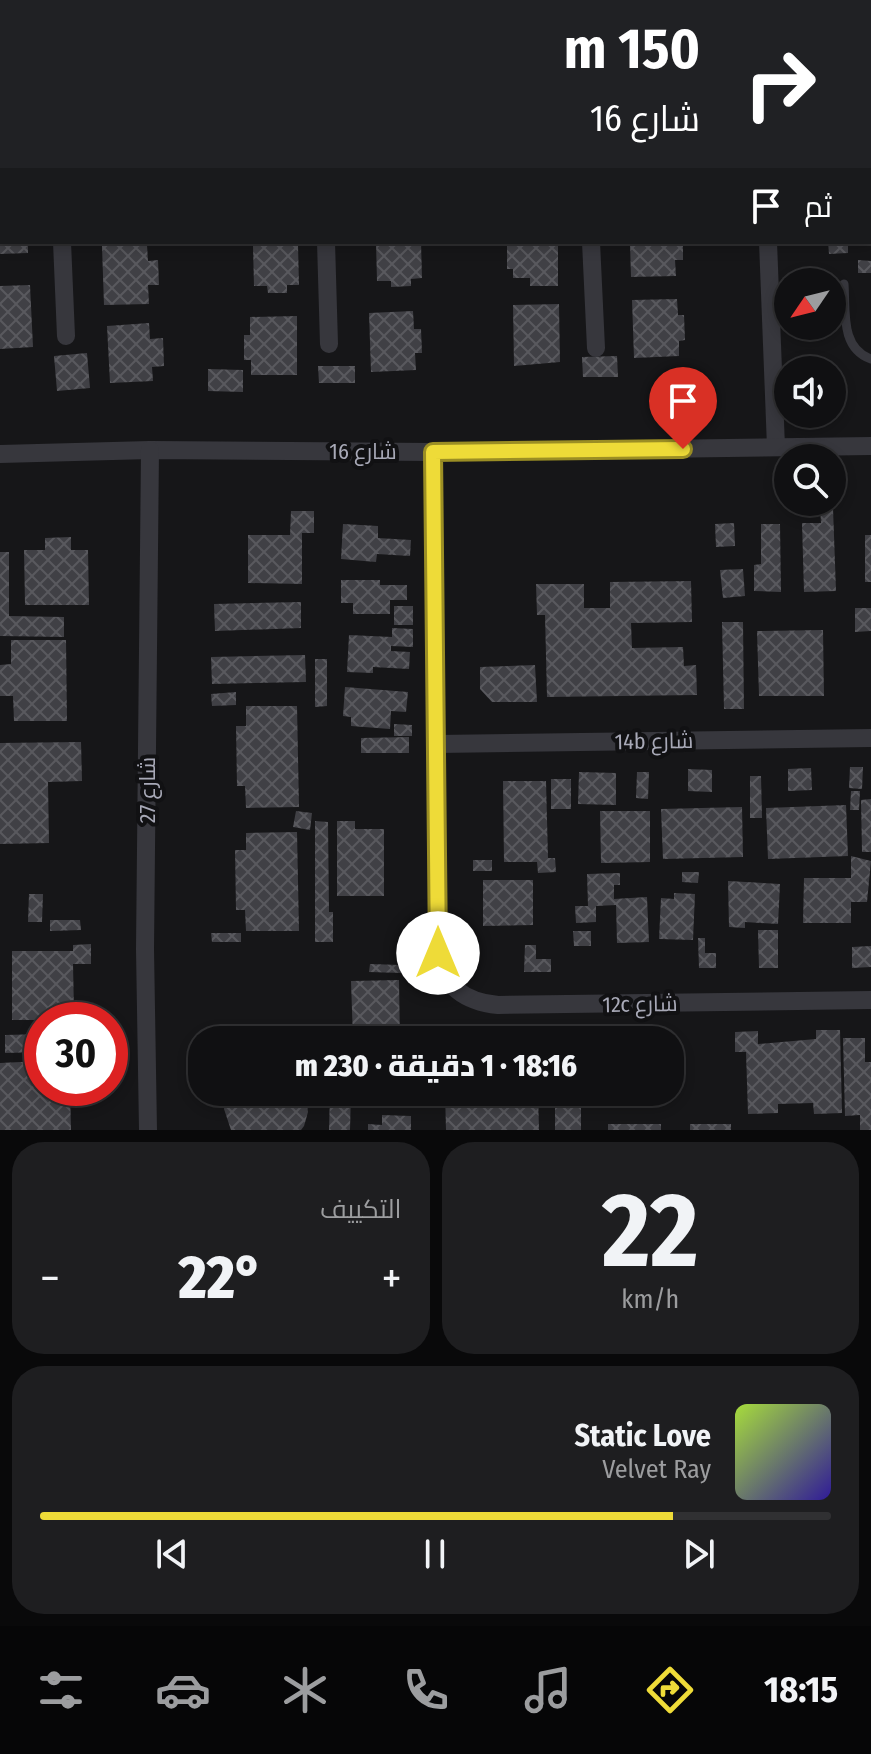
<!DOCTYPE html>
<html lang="ar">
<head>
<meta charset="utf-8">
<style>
	:root { --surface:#101012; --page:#1e1e20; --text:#f1f3f6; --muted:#9c9d9f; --line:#303032; --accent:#eedb38 }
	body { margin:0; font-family:"Fira Sans Condensed",Cairo,sans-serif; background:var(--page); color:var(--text); direction:rtl; height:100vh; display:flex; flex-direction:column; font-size:30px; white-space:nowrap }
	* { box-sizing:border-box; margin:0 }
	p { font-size:26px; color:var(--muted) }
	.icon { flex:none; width:44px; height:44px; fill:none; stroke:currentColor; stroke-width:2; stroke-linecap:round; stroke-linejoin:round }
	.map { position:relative; height:1130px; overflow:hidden; direction:ltr }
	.sheet { display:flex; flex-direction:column; gap:12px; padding:12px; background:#09090a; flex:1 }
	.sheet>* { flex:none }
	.guide { position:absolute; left:0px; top:0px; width:872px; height:244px; box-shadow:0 4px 12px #0003,0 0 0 2px var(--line); direction:rtl; background:#202124; color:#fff; overflow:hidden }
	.needle { width:52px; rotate:235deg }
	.fabs { position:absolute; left:774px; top:268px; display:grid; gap:16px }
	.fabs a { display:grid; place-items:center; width:72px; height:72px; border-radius:50%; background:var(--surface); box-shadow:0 4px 12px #0003,0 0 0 2px var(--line); font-size:40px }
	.speed { position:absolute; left:24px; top:1002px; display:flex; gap:16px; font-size:40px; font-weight:700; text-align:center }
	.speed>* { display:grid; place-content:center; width:104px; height:104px; border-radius:50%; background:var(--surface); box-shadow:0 4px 12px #0003,0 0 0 2px var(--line); line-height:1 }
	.speed .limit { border:12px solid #d22; background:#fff; color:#111 }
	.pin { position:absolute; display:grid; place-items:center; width:68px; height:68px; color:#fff; margin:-82px -34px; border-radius:50% 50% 50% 0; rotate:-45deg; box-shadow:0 0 8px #0007 }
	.pin .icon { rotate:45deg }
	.me { position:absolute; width:88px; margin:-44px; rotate:0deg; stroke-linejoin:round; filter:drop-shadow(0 0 6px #0008) }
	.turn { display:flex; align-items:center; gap:28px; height:168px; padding:0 40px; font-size:36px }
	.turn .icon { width:104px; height:104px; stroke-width:2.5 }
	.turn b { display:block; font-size:56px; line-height:68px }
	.then { display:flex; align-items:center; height:76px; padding:0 40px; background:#0003; gap:16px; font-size:30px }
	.big { font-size:60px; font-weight:800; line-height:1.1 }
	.sheet .tile { flex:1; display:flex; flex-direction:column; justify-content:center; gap:12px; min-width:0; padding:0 28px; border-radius:32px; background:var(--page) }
	.sheet .dial { align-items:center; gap:0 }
	.dial b { font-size:104px; line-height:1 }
	.song { display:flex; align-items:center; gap:24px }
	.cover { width:96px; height:96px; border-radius:12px; background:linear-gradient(135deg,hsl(80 70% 55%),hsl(250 70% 35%)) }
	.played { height:8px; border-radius:4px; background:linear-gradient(90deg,var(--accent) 80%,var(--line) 80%) }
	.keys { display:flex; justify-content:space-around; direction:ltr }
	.heat { display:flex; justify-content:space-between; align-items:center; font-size:44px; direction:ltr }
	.sheet .tiles { flex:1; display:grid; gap:12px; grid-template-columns:1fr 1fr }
	.tile:last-child { grid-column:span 2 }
	.trip { position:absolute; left:188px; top:1026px; width:496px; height:80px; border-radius:32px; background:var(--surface); box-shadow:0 4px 12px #0003,0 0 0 2px var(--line); font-weight:800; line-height:80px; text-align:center; direction:rtl }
	.tab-bar { display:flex; height:128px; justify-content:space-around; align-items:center; background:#060607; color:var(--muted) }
	.tab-bar .icon { width:56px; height:56px }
	.tab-bar .current { color:var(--accent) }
	.tab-bar b { font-size:36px; color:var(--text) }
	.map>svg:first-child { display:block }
</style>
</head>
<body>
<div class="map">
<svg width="871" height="1130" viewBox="0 0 871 1130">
	<defs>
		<pattern id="building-cross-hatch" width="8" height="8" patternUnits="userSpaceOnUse" patternTransform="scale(2)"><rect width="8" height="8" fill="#404045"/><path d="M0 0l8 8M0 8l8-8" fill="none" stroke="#59595e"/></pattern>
	</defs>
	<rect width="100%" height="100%" fill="#161618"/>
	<g fill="url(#building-cross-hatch)">
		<polygon points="0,242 28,242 28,253 0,254"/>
		<polygon points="376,242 421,242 422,278 411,279 411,286 391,287 391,281 377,281"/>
		<polygon points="517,242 558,242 558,286 530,286 530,278 513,278 513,269 507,269 507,244"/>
		<polygon points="630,242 683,242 683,260 675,260 676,276 631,277"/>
		<polygon points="828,242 848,242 848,253 829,254"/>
		<polygon points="147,245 148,261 158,260 159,285 148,285 149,304 104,305 102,246"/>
		<polygon points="298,245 299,285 287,285 287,293 268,293 267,286 254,286 253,246"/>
		<polygon points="858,260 871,261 871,273 858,273"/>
		<polygon points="30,285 33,347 0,349 0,286"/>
		<polygon points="677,299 678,315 684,315 685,340 679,341 679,356 634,358 632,300"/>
		<polygon points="559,304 560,362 514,366 513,305"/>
		<polygon points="413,311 414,329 421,329 422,353 415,353 416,370 371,372 369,313"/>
		<polygon points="297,316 297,375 251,375 251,360 244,360 244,335 250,335 250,317"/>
		<polygon points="149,323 150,339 163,338 164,366 152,367 153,381 110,383 107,326"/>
		<polygon points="87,353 90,388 57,391 54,356"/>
		<polygon points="617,356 618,377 583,377 582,357"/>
		<polygon points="318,366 355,366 355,383 319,383"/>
		<polygon points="208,369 243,370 243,392 208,391"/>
		<polygon points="833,508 836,591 804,592 802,523 821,523 820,509"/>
		<polygon points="291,511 314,511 314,533 302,533 302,584 248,583 248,535 290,535"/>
		<polygon points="734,523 735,546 716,547 715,524"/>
		<polygon points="343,524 378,526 378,538 411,540 410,556 377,554 376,562 341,559"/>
		<polygon points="761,524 780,524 781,592 754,591 754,565 761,564"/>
		<rect x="865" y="535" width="6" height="47"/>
		<polygon points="71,537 71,550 88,550 89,605 25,605 24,550 45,550 45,538"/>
		<polygon points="0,552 9,552 9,616 64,617 64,637 0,636"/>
		<polygon points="743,569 745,596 723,598 720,570"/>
		<polygon points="341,580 380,580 380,585 407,585 407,600 390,600 390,614 353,614 353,603 341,603"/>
		<polygon points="691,581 692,622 631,623 632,648 683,647 684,666 696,665 697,695 547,697 545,615 537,615 536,584 584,584 584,608 610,608 610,582"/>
		<polygon points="301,602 301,628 215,631 214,604"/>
		<rect x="394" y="606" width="19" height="19"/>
		<polygon points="855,608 871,608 871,631 855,632"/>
		<polygon points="722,622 743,622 744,709 724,709"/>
		<polygon points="392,628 413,629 413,647 391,646 391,651 410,652 409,669 373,667 373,673 347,672 349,635 392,637"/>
		<polygon points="823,630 824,696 759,696 757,631"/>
		<polygon points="11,640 66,640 67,721 14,721 13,696 0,696 0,665 11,664"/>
		<polygon points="305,655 306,682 212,684 211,657"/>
		<polygon points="315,659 327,659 327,706 315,707"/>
		<polygon points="535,665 537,702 492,702 480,689 480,667"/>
		<polygon points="345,687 408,692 406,712 391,711 390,729 351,726 351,717 343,716"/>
		<polygon points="236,692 236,705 212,706 211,694"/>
		<polygon points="246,706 297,706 299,807 246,808 245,786 237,786 236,726 246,726"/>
		<polygon points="394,724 412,725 412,736 394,736"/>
		<polygon points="409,737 409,753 361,753 361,738"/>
		<polygon points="81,742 82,781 48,782 49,843 0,844 0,743"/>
		<polygon points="850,767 863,767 862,789 849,788"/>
		<polygon points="811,768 812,790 788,791 788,769"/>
		<polygon points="688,769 712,770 712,792 688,791"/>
		<polygon points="579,772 616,773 616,805 578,804"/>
		<polygon points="637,772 649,772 648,799 636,798"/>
		<polygon points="750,776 761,776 762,818 750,818"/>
		<rect x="551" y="779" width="20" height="30"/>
		<polygon points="503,781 546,781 548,858 555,858 556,872 538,873 537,862 504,862"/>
		<polygon points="851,791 860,791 859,810 850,810"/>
		<polygon points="871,799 871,852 862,852 861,800"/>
		<polygon points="846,805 848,856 768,859 766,808"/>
		<polygon points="742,807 743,857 663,859 661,809"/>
		<polygon points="296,811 312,813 310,830 293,827"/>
		<polygon points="600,811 650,811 650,862 601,863"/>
		<polygon points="315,821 328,822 329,912 333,912 333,942 315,942"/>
		<polygon points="337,821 355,821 355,829 384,829 384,896 337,896"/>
		<polygon points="297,832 299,931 246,931 245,910 236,910 235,850 246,850 246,833"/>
		<polygon points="851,856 871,861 867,902 851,902 851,923 803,923 804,878 851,878"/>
		<rect x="473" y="860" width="19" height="11"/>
		<polygon points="682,872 699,872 698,883 682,882"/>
		<polygon points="620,873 620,885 614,885 614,899 647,897 649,942 617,943 616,905 596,906 596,922 576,923 575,906 588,906 587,874"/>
		<polygon points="483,880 533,880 533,925 483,926"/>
		<polygon points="728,881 780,884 778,924 745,922 745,928 729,927"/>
		<polygon points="674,893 695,894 693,940 659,939 661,898 674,899"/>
		<polygon points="29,894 43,894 42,922 28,922"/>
		<polygon points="50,920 80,920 81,930 50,931"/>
		<polygon points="758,930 778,930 778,968 759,968"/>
		<polygon points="573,931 591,931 591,946 574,946"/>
		<polygon points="211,933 241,933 241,942 212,942"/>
		<polygon points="698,938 705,938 705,953 716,953 716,968 699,968"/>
		<polygon points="91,944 91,964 73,964 74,1012 96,1012 96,1020 12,1020 12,951 73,951 73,945"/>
		<polygon points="525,945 536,945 536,959 551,959 551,972 524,972"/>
		<polygon points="871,946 871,967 852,968 852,947"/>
		<polygon points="370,964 401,965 401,973 369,972"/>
		<polygon points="399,980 400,1040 353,1040 351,981"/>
		<polygon points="435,1029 477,1029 478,1040 435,1040"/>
		<polygon points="580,1030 580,1040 514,1040 514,1031"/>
		<polygon points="816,1030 840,1030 842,1113 814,1114 813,1103 778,1104 778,1113 748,1114 746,1052 735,1052 735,1032 758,1031 758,1044 816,1039"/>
		<polygon points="42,1034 42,1052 5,1053 5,1035"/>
		<polygon points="843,1038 865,1038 865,1062 871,1062 871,1130 860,1130 860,1115 845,1116"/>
		<polygon points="42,1061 42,1088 70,1088 71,1130 0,1130 0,1063"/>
		<polygon points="227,1092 305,1092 308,1112 304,1126 301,1130 231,1130 224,1109"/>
		<polygon points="330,1092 351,1092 350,1130 329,1130"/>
		<polygon points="445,1092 538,1092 539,1130 446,1130"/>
		<rect x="555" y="1092" width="26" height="38"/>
		<polygon points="382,1115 411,1116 411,1130 368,1130 368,1124 382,1125"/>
		<rect x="608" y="1124" width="53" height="6"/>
		<rect x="690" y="1124" width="41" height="6"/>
	</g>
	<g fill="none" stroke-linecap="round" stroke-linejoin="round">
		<path stroke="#37373d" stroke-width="9" d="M844,284C846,311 840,348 871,359"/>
		<g stroke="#37373d" stroke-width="18">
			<polyline points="53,0 53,2"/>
			<polyline points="317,0 317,2"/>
			<polyline points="580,0 580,2"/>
			<polyline points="758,0 758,2"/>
			<polyline points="0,126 2,126"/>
			<polyline points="62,242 66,336"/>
			<polyline points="326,242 329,344"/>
			<polyline points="591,242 596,348"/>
			<polyline points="768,242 776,447"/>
			<path d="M433,452L438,953C442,986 466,1002 498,1005L871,1000"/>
			<polyline points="0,454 150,450 433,452 871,446"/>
			<polyline points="437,744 871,738"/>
			<polyline points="148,1130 145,949 150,450"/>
		</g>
	</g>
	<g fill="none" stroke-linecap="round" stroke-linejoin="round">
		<defs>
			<polyline id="route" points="438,953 433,452 683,449"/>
		</defs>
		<use href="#route" stroke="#9b8e24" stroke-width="20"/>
		<use href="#route" stroke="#eedb38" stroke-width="14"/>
	</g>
	<g text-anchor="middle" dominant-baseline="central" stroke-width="8" stroke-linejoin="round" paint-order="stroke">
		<g font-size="22" fill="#a8a9b7" stroke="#111113">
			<text x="363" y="451">شارع 16</text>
			<text transform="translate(654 741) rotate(-1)">14b شارع</text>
			<text transform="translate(147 790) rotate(-90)">شارع 27</text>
			<text transform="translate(640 1004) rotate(-1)">12c شارع</text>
		</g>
	</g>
</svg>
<div class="fabs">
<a><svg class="needle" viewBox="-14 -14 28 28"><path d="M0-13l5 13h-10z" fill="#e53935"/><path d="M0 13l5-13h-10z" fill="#9c9d9f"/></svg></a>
<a><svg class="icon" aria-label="sound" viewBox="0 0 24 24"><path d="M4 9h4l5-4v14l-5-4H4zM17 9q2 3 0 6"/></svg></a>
<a><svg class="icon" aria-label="search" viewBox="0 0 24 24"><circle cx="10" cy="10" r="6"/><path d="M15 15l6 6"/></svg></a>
</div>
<div class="speed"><div class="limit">30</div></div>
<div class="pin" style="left:683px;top:449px;background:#d93025"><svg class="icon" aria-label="arrive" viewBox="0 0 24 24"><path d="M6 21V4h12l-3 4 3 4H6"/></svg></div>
<svg class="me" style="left:438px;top:953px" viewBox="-20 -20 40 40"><circle r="19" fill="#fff"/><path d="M0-13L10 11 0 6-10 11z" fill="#eedb38"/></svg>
<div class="trip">18:16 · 1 دقيقة · 230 m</div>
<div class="guide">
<div class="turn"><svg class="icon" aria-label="right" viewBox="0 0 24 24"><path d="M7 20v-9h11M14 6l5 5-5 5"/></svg><div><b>150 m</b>شارع 16</div></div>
<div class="then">ثم<svg class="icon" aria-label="arrive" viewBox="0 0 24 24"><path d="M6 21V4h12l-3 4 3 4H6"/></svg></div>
</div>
</div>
<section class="sheet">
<div class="tiles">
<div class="tile dial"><b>22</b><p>km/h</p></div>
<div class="tile"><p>التكييف</p>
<div class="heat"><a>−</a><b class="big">22°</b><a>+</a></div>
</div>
<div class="tile">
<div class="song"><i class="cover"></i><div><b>Static Love</b><p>Velvet Ray</p></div></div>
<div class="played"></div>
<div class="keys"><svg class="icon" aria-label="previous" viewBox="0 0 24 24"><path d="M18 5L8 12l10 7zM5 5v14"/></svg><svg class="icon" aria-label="pause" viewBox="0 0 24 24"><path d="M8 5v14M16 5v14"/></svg><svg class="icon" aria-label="next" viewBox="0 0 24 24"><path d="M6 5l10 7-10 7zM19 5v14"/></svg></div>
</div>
</div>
</section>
<nav class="tab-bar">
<b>18:15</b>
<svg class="icon current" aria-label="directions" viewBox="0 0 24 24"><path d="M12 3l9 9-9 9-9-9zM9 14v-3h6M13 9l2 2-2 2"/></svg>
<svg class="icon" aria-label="music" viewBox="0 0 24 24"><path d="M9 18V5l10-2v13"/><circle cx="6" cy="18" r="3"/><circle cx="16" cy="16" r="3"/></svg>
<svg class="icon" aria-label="phone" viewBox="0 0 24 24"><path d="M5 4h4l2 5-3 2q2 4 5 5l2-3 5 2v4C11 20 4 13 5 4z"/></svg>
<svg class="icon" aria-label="climate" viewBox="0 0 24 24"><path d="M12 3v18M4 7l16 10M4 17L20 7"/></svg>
<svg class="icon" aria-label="car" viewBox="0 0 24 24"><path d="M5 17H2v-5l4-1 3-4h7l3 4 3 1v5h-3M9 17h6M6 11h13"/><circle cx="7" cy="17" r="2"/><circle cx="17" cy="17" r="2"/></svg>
<svg class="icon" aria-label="filters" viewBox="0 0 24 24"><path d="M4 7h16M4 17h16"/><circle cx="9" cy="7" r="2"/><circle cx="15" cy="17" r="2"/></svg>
</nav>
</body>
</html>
